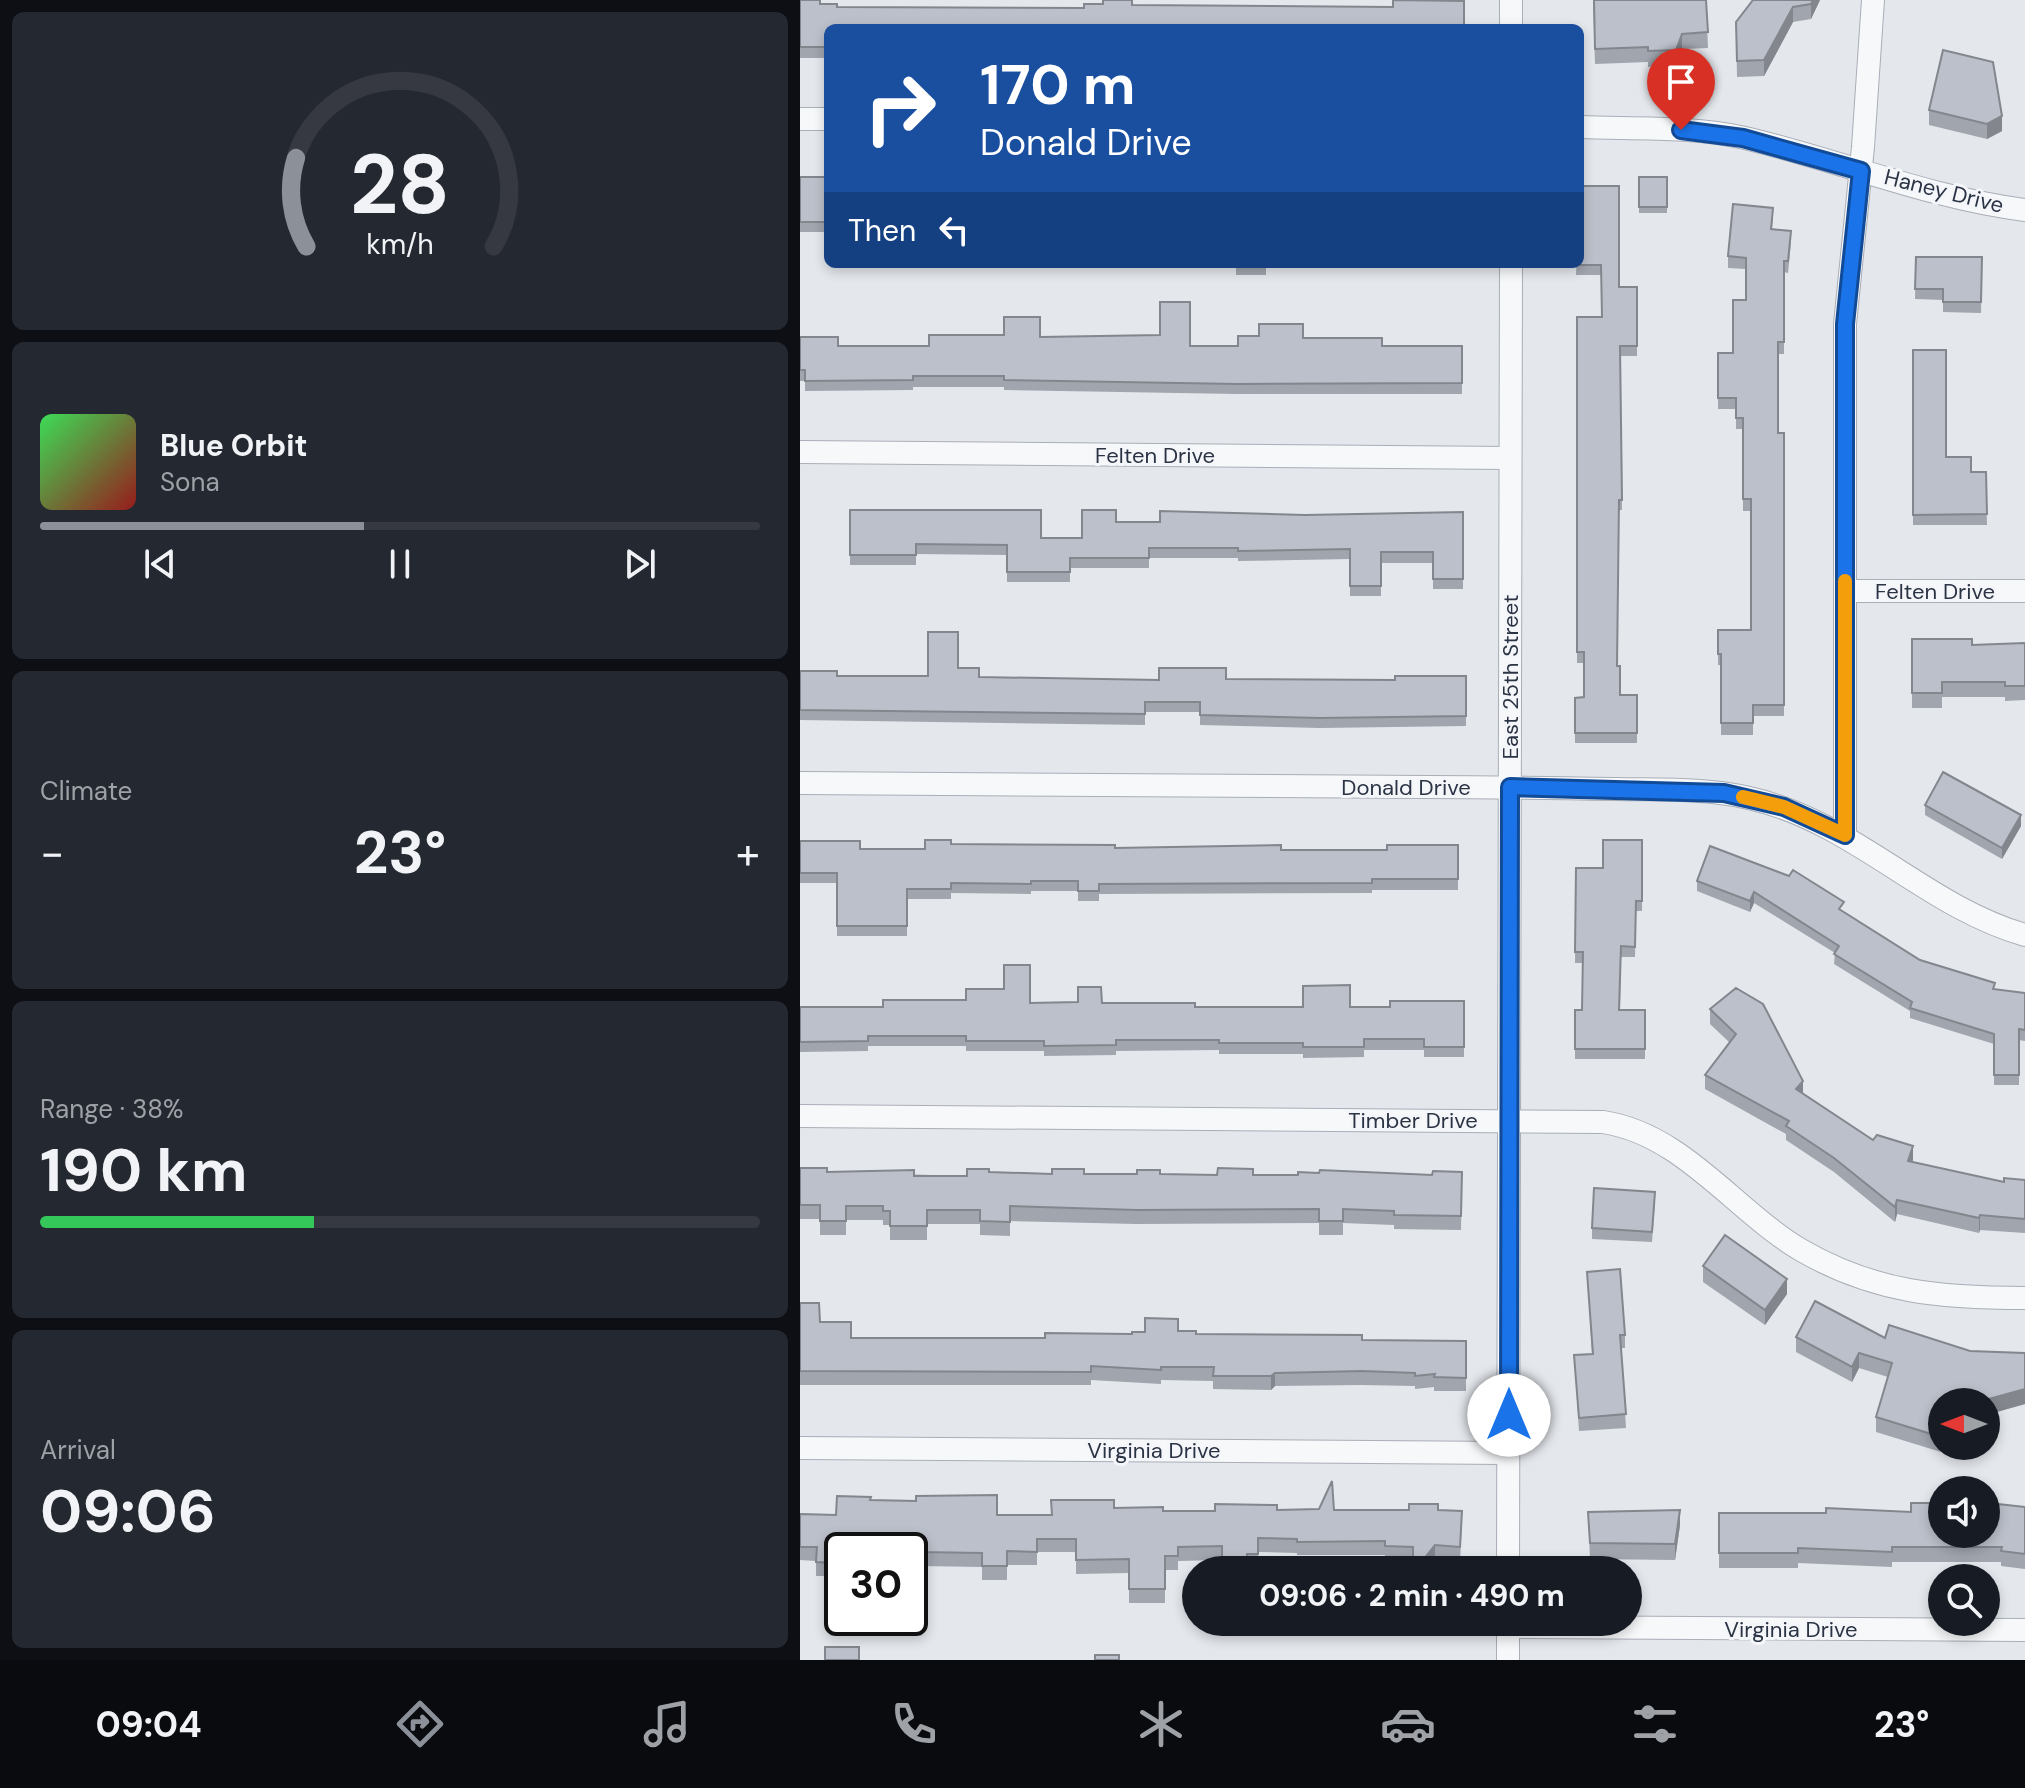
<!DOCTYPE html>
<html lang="en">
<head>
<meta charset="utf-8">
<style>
	:root { --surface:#171b24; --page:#242831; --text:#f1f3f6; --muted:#9ea1a6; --line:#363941; --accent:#8c9099 }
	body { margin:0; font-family:"DM Sans",sans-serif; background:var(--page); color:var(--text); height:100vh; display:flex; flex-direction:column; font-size:30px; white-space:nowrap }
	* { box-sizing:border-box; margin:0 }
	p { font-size:26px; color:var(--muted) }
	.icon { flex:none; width:44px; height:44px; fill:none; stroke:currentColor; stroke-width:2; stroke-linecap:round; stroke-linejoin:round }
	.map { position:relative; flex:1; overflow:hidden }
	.panel { display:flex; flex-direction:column; gap:12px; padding:12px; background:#0d0f14; width:800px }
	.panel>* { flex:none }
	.top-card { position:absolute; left:24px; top:24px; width:760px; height:244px; border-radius:12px; box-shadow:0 4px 12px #0003; background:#1a4fa0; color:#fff; overflow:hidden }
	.needle { width:52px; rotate:270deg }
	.tools { position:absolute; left:1128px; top:1388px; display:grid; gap:16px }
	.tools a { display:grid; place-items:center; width:72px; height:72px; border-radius:50%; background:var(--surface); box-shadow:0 4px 12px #0003; font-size:40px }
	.speed { position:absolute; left:24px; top:1532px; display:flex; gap:16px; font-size:40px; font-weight:700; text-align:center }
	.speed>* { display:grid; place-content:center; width:104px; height:104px; border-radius:50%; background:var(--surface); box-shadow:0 4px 12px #0003; line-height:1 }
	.speed .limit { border:4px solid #111; border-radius:12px; background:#fff; color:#111 }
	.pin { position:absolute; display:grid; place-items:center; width:68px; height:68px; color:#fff; margin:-82px -34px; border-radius:50% 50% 50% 0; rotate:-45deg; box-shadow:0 0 8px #0007 }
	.pin .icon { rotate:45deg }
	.me { position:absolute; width:88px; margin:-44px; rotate:0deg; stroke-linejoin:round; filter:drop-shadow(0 0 6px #0008) }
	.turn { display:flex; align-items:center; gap:28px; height:168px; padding:0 24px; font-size:36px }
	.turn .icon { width:104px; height:104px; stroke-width:2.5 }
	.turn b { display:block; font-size:56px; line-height:68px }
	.then { display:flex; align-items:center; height:76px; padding:0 24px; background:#0003; gap:16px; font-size:30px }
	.big { font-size:60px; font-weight:700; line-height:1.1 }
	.panel .card { flex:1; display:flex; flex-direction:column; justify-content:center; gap:12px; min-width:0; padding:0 28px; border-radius:12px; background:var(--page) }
	.panel .dial { align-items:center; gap:0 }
	.dial svg { height:208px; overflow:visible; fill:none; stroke:var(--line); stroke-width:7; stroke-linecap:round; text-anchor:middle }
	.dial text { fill:var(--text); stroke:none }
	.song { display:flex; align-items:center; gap:24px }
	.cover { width:96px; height:96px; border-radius:12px; background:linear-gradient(135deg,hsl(130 70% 55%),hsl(0 70% 35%)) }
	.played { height:8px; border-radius:4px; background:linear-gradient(90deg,var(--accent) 45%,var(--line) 45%) }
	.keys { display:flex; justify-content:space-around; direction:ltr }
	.heat { display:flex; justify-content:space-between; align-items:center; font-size:44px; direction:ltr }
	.charge { height:12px; border-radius:6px; background:linear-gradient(90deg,#34c759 38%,var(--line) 0) }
	.trip { position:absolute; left:382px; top:1556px; width:460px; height:80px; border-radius:40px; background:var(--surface); box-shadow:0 4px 12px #0003; font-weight:700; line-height:80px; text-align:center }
	.menu { display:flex; height:128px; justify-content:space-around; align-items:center; background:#090b0e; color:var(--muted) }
	.menu .icon { width:56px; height:56px }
	.menu .current { color:var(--accent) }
	.menu b { font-size:36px; color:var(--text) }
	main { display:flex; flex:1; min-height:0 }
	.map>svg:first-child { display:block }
</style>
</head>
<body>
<main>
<section class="panel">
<div class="card dial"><svg viewBox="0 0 100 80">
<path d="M14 69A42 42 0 1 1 86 69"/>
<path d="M14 69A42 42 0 0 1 10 35" stroke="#8c9099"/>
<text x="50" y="56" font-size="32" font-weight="700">28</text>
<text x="50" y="72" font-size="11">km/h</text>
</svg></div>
<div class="card">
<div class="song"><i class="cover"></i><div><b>Blue Orbit</b><p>Sona</p></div></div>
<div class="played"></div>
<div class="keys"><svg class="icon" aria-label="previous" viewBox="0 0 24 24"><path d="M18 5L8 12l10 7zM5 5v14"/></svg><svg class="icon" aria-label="pause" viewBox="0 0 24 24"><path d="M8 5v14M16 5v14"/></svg><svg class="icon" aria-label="next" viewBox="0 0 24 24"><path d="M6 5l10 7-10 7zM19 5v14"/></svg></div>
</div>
<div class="card"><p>Climate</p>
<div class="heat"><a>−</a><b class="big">23°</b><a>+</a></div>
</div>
<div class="card"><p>Range · 38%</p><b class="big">190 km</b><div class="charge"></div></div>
<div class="card"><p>Arrival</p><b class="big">09:06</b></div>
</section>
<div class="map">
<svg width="1225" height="1660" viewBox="0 0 1225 1660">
	<rect width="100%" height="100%" fill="#e4e7ec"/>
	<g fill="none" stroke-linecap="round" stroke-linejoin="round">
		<defs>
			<g id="minor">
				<polyline points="711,0 711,28"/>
				<polyline points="0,119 28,119"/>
				<path d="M780,127C834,129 892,126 945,138C1039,160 1129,198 1225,210"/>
				<polyline points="0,452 710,458"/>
				<polyline points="1045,591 1225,591"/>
				<path d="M0,783C209,784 418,785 627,787C690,787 754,788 817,789C861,790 906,788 949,798C1054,821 1124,906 1225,935"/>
				<polyline points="1045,835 1045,324 1063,147 1073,0"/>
				<path d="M0,1116L803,1122C883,1134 935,1211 1001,1250C1075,1293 1142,1298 1225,1298"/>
				<polyline points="0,1448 708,1453"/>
				<polyline points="708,1570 711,264"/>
				<polyline points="708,1622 708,1660"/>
				<polyline points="708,1627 1225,1630"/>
			</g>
		</defs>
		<use href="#minor" stroke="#a9aeb7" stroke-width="24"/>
		<use href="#minor" stroke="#f7f8fa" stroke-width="22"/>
	</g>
	<g fill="#a1a5ae">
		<polygon points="0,0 37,7 284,8 332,5 664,28 28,28 28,58 0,58"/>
		<polygon points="793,0 906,0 908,48 882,49 876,65 848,67 848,62 795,64"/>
		<polygon points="1020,0 1011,19 993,22 964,76 937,77 936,22"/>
		<polygon points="1143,50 1202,131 1187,139 1129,125 1129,110"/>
		<rect x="0" y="177" width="28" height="55"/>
		<rect x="839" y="177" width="28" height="36"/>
		<polygon points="780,186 819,287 837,287 837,356 820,356 822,510 819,510 817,666 820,695 837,695 837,743 775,743 775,698 784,697 784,663 777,663 777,317 801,317 801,275 776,275"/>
		<polygon points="973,219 972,229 991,243 988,273 984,272 984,354 978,354 978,433 984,433 984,716 953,716 953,735 921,735 921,665 918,665 918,630 951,630 951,511 943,511 943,429 936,429 936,409 918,409 918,353 933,353 946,300 946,269 928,268 928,256"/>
		<polygon points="1116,257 1182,257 1181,313 1143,312 1143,300 1115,299"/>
		<rect x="436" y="264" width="30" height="11"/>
		<polygon points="0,337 38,346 129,346 240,337 390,346 438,346 503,338 582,346 662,346 662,394 438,394 204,390 204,387 113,387 113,390 5,391 5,381 0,381"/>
		<polygon points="1113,350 1146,457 1171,472 1186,472 1187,525 1113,525"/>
		<polygon points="50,510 241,538 282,538 316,522 360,522 505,515 663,512 663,589 633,589 633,563 581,563 581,596 550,596 550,559 438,561 438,558 349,558 349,568 270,568 270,582 207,582 207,555 116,554 116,565 50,565"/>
		<polygon points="1112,639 1172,645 1225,643 1225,700 1205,701 1205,697 1142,697 1142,708 1112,708"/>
		<polygon points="158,668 179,677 359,680 426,679 595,680 666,676 666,726 520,728 400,725 400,712 345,712 345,725 0,720 0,671 37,676 128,676"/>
		<polygon points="1125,805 1221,826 1202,859 1125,815"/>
		<polygon points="842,840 842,911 836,911 835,957 821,957 820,1010 845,1010 845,1059 775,1059 775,1010 782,1010 783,963 775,963 776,868 803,868"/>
		<polygon points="0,841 60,849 125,849 151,844 315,848 481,850 587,850 658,845 658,890 572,890 572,893 299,894 299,901 278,901 278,891 231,891 231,894 151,893 151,899 107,899 107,936 37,936 37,883 0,883"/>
		<polygon points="897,881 1044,912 1120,960 1195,989 1225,993 1225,1041 1219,1040 1219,1085 1194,1085 1194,1044 1110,1018 1110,1011 1034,964 1035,953 954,903 950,912 897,891"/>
		<polygon points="664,1001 664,1057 624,1057 624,1050 564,1050 564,1057 503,1058 503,1054 419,1054 419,1050 316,1051 316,1055 244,1056 244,1051 166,1051 166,1046 68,1046 68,1051 0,1052 0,1007 83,1007 230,1003 302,1003 395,1007 590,1007"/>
		<polygon points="910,1009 1003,1093 1073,1140 1112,1162 1204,1182 1225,1180 1225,1233 1180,1230 1179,1233 1097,1214 1095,1222 1034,1172 986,1140 986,1134 905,1089 905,1075 929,1042 910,1024"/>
		<polygon points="0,1168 27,1172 167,1176 189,1172 284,1174 632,1175 662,1172 661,1230 594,1229 594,1225 543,1223 543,1235 519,1235 519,1223 337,1224 210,1221 210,1236 180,1235 180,1224 127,1224 127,1240 90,1240 90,1225 83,1225 83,1220 46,1220 46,1235 20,1235 20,1219 0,1219"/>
		<polygon points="855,1202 852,1242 792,1239 792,1228"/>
		<polygon points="903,1266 987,1294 965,1325 903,1282"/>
		<polygon points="787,1272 825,1335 825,1348 821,1348 826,1428 779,1431 774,1355 792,1354"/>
		<polygon points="0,1303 20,1322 51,1338 245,1338 378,1331 396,1334 562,1340 666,1341 666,1391 634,1391 634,1387 615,1389 615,1386 562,1385 475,1386 471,1390 413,1389 413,1381 361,1380 361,1384 291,1380 291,1385 0,1385"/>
		<polygon points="996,1337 1085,1338 1170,1351 1225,1353 1225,1404 1186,1415 1142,1402 1141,1452 1076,1432 1076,1417 1088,1377 1059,1368 1052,1382 996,1352"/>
		<polygon points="70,1500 197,1515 252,1515 314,1508 363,1511 477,1510 638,1510 662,1524 660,1561 635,1559 626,1570 613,1570 613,1560 585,1560 585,1555 497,1555 497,1553 458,1552 458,1568 447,1567 422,1560 378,1561 378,1570 365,1570 365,1603 329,1603 329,1573 276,1574 276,1552 237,1552 237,1565 207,1565 207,1580 182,1580 182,1567 120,1566 120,1550 42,1550 42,1561 36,1561 35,1576 16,1576 16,1561 0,1560 0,1514 36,1515"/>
		<polygon points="1225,1507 1225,1569 1201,1566 1201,1562 1092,1562 1092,1567 998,1563 998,1568 919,1568 919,1513 1111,1512"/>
		<polygon points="788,1512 880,1525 875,1560 790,1559"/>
	</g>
	<g fill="#83868d">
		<polygon points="1013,0 1020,0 1011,19 1011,4"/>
		<polygon points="993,7 993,22 964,76 964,60"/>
		<polygon points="882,34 882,49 876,65 876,50"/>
		<polygon points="1202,116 1202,131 1187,139 1187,124"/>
		<polygon points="1221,815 1221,826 1202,859 1202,848"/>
		<polygon points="954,892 954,903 950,912 950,901"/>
		<polygon points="1003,1081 1003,1095 996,1089"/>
		<polygon points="1113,1146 1113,1160 1108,1175 1108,1161"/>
		<polygon points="1097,1200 1097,1214 1095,1222 1095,1207"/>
		<polygon points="1180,1215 1180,1230 1179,1233 1179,1218"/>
		<polygon points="987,1279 987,1294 965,1325 965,1310"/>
		<polygon points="1059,1353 1059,1368 1052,1382 1052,1367"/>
		<polygon points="475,1373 475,1386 471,1390 471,1376"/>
		<polygon points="1225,1389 1225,1404 1186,1415 1186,1402 1178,1402"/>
		<polygon points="880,1510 880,1525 875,1560 875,1544"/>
		<polygon points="635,1545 635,1559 626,1570 615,1570"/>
	</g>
	<g fill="#bbc0ca" stroke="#83868d" stroke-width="2">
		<polygon points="0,0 20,0 20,4 37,4 37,7 284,8 284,4 303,4 303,0 332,0 332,5 593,7 593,0 664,1 664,28 28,28 28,47 0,47"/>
		<polygon points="794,0 906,0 908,32 882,34 876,50 848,51 848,47 795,49"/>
		<polygon points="953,0 1013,0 1011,4 993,7 964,60 937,61 936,22"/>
		<polygon points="1143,50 1193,62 1202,116 1187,124 1129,110"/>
		<rect x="0" y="177" width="28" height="45"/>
		<rect x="839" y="177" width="28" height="30"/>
		<polygon points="780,186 819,186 819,287 837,287 837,346 820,346 822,500 819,500 817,666 820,666 820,695 837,695 837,733 775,733 775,698 784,697 784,652 777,652 777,317 802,317 801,265 776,265 780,264"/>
		<polygon points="933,204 973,208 971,229 991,231 988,261 984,261 984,342 978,342 978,433 984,433 984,705 953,705 953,723 921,723 921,654 918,654 918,630 951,630 951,499 943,499 943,418 936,418 936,398 918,398 918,353 933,353 933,300 946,300 946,258 928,256"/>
		<polygon points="1116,257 1182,257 1181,302 1143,302 1143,289 1115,289"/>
		<rect x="436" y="264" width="30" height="1"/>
		<polygon points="360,302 390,302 390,346 438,346 438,336 459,336 459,324 503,324 503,338 582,338 582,346 662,346 662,383 438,384 204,380 204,376 113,376 113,380 5,381 5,370 0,370 0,337 38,337 38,346 129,346 129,335 204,335 204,317 240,317 240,337 360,335"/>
		<polygon points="1113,350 1146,350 1146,457 1171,457 1171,472 1186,472 1187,514 1113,515"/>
		<polygon points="50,510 241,510 241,538 282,538 282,510 316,510 316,522 360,522 360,511 505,515 663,512 663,579 633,579 633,552 581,552 581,586 550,586 550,549 438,551 438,548 349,548 349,558 270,558 270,572 207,572 207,545 116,544 116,555 50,555"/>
		<polygon points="128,632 158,632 158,668 179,668 179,677 359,680 359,668 426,668 426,679 595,680 595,676 666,676 666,716 520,718 400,715 400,702 345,702 345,714 0,710 0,671 37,671 37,676 128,676"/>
		<polygon points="1112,639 1172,639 1172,645 1225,643 1225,686 1205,686 1205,682 1142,682 1142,693 1112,693"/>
		<polygon points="1143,772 1221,815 1202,848 1125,805"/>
		<polygon points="125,840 151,840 151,844 315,845 315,848 481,845 481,850 587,850 587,845 658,845 658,879 572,879 572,883 299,884 299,891 278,891 278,881 231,881 231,884 151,883 151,889 107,889 107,926 37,926 37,873 0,873 0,841 60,841 60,849 125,849"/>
		<polygon points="803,840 842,840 842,901 836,901 835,947 821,946 819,1010 845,1010 845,1049 775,1049 775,1010 782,1010 783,952 775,952 776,868 803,868"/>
		<polygon points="910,846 989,876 993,870 1044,902 1039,909 1120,960 1195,983 1193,989 1225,993 1225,1030 1219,1029 1219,1075 1194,1075 1194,1034 1110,1008 1112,1002 1034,954 1039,946 954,892 950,901 897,881"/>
		<polygon points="204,965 230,965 230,1003 278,1002 278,987 301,987 302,1003 395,1003 395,1007 503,1007 503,986 550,985 550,1007 590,1007 590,1001 664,1001 664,1047 624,1047 624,1039 564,1039 564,1047 503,1047 503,1043 419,1043 419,1040 316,1040 316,1045 244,1046 244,1041 166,1041 166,1036 68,1036 68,1041 0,1042 0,1007 83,1007 83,1000 166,1000 166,989 204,989"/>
		<polygon points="936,988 963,1004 1003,1081 996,1089 1073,1140 1077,1135 1113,1146 1108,1161 1204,1182 1204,1178 1225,1180 1225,1219 1180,1215 1179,1218 1097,1200 1095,1207 1034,1158 986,1126 989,1121 905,1075 936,1034 910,1009"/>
		<polygon points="0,1168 27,1168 27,1172 114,1170 114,1176 167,1176 167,1169 189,1169 189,1172 252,1174 252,1169 284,1169 284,1174 337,1174 337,1170 360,1170 360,1174 417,1175 418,1168 453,1169 453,1175 498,1175 498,1172 519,1173 520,1170 632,1175 633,1171 662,1172 661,1216 594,1215 594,1211 543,1209 543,1221 519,1221 519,1209 337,1210 210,1206 210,1222 180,1221 180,1210 127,1210 127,1226 90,1226 90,1211 83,1211 83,1206 46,1206 46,1221 20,1221 20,1205 0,1205"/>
		<polygon points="794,1188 855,1192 852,1232 792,1228"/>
		<polygon points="925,1235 987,1279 965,1310 903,1266"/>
		<polygon points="820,1269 825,1335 820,1335 826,1414 779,1418 774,1355 793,1354 787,1272"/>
		<polygon points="1015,1301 1085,1338 1089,1325 1170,1351 1225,1353 1225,1389 1178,1402 1142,1402 1142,1434 1141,1437 1076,1417 1092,1363 1059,1353 1052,1367 996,1337"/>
		<polygon points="0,1303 19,1303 20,1322 51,1322 51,1338 245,1338 245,1333 332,1334 332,1332 345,1332 345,1318 378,1319 378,1331 396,1331 396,1334 562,1335 562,1340 666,1341 666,1378 634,1377 635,1374 615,1376 615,1373 562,1371 475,1373 471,1376 413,1376 414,1367 361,1367 361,1370 291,1366 291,1372 0,1371"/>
		<polygon points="532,1481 534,1510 609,1510 609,1504 638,1504 638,1510 662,1511 660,1547 635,1545 615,1570 613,1570 613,1547 585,1546 585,1541 497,1542 497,1539 458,1538 458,1554 447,1554 447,1570 422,1570 422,1546 378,1547 378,1556 365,1556 365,1589 329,1589 329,1559 276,1560 276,1539 237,1539 237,1552 207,1551 207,1566 182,1566 182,1553 120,1552 120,1536 69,1536 69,1548 36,1547 35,1563 16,1562 17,1547 0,1547 0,1514 36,1515 37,1496 71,1497 70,1500 116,1501 116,1496 197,1495 197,1515 252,1515 251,1500 314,1500 314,1508 363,1507 363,1511 415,1511 415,1504 477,1505 477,1510 519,1509"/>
		<polygon points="1111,1503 1142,1503 1142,1534 1186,1534 1186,1504 1198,1504 1225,1507 1225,1554 1201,1551 1202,1547 1092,1547 1092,1552 998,1548 998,1553 919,1553 919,1513 1026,1513 1026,1508 1111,1512"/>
		<polygon points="880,1510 875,1544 790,1543 788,1512"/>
		<rect x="25" y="1647" width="34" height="13"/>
		<rect x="295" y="1655" width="24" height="5"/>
	</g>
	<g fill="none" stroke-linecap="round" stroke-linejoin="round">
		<defs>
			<polyline id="route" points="709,1415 710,787 924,793 984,807 1045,835 1045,324 1061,171 943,138 881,130"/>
		</defs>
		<use href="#route" stroke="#114b97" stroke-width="20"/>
		<use href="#route" stroke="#1a73e8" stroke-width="14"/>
		<polyline stroke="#f59e0b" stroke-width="14" points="943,797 984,807 1045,835 1045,581"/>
	</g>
	<g text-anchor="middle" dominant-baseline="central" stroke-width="6" stroke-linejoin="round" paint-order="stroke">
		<g font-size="22" fill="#2b3445" stroke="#f4f6f9">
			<text transform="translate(1144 191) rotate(14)">Haney Drive</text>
			<text x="355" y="455">Felten Drive</text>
			<text x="1135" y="591">Felten Drive</text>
			<text transform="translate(710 677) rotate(-90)">East 25th Street</text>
			<text x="606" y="787">Donald Drive</text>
			<text x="613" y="1120">Timber Drive</text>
			<text x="354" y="1450">Virginia Drive</text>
			<text x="991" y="1629">Virginia Drive</text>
		</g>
	</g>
</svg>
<div class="tools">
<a><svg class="needle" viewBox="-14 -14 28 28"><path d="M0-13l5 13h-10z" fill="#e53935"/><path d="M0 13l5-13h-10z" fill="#9ea1a6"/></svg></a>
<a><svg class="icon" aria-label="sound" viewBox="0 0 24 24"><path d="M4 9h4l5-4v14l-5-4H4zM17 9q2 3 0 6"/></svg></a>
<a><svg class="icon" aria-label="search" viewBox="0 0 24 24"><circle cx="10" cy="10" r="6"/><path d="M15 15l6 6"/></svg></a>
</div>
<div class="speed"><div class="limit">30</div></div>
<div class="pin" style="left:881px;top:130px;background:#d93025"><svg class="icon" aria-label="arrive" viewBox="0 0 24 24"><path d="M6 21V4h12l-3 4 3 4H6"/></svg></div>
<svg class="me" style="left:709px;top:1415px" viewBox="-20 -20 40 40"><circle r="19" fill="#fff"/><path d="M0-13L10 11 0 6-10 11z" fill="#1a73e8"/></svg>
<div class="trip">09:06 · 2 min · 490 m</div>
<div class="top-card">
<div class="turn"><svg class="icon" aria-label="right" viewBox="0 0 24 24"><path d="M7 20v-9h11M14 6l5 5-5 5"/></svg><div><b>170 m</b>Donald Drive</div></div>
<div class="then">Then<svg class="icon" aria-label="left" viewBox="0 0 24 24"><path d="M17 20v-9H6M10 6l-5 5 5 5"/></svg></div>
</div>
</div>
</main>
<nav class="menu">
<b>09:04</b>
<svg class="icon current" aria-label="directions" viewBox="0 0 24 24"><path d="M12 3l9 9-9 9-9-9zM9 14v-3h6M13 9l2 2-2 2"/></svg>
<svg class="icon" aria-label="music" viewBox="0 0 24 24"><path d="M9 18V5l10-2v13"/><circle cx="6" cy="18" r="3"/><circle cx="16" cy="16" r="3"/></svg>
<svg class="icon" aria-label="phone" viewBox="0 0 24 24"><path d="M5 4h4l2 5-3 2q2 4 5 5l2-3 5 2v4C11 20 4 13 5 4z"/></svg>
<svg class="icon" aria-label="climate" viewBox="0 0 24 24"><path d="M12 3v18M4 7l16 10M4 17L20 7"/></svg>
<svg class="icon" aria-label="car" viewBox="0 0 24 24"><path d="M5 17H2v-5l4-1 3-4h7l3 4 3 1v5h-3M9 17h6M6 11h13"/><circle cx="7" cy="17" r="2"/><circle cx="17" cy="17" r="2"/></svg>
<svg class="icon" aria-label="filters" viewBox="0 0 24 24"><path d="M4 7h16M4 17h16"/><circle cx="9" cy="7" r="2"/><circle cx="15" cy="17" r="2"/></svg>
<b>23°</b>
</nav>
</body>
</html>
